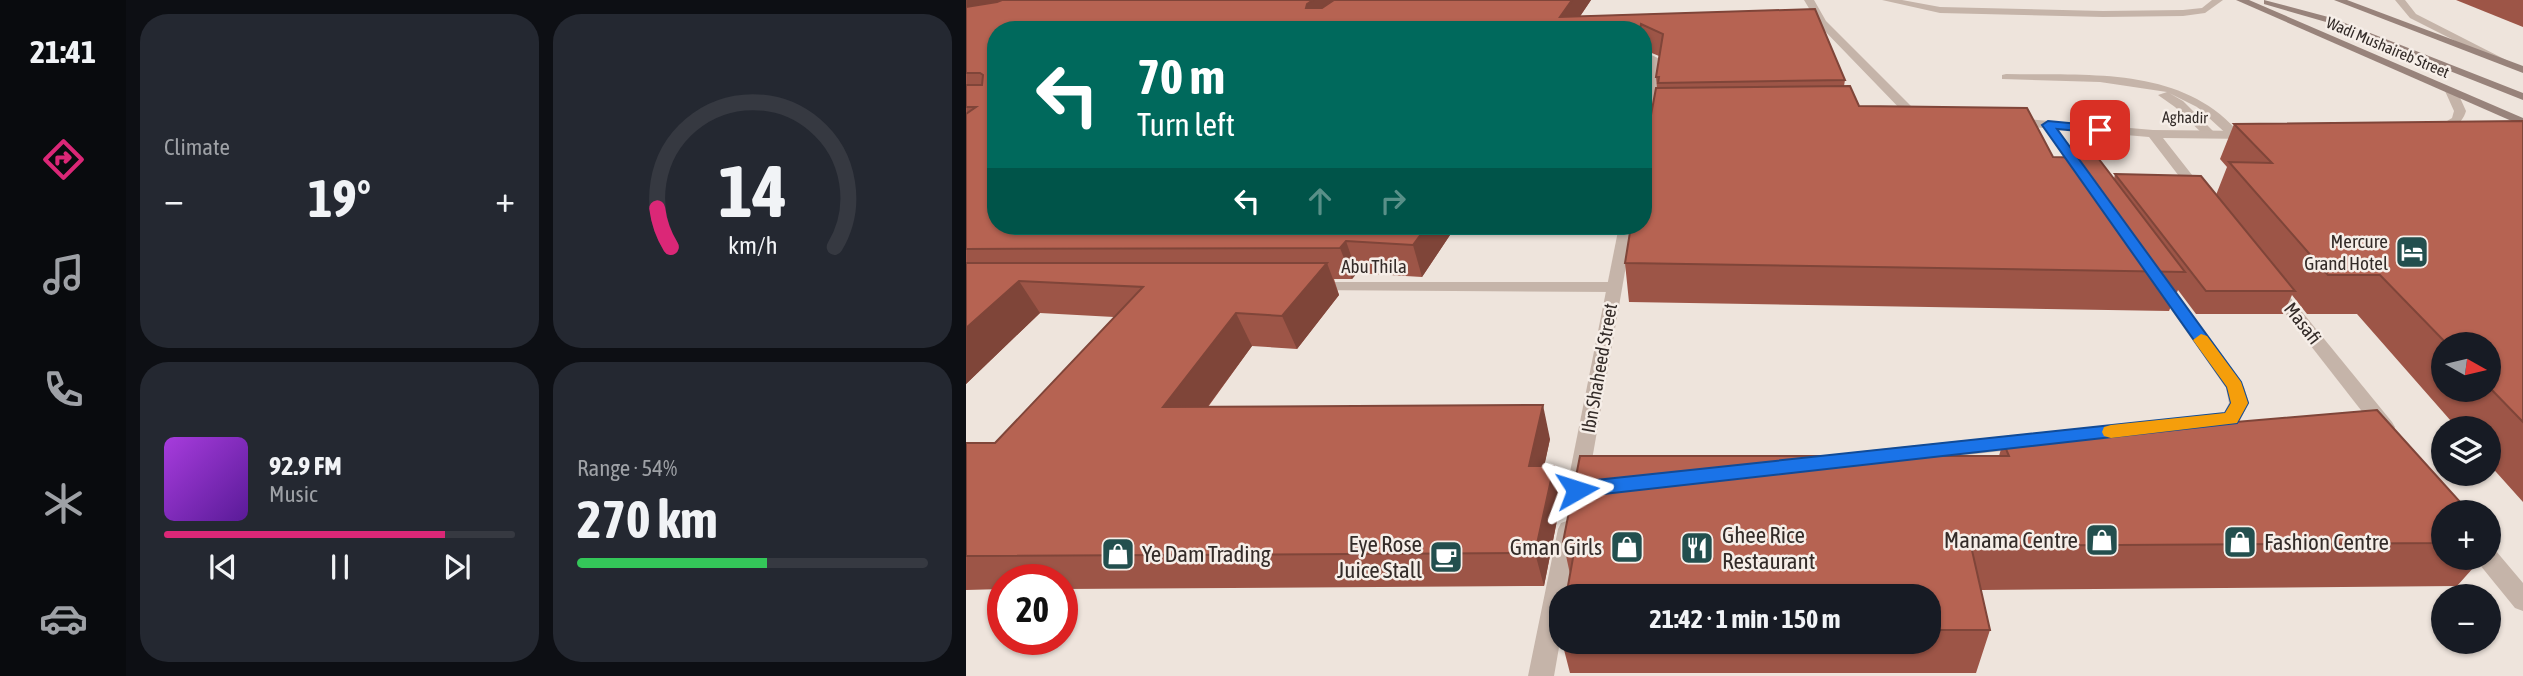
<!DOCTYPE html>
<html lang="en">
<head>
<meta charset="utf-8">
<style>
	:root { --surface:#171b24; --page:#242831; --text:#f1f3f6; --muted:#9ea1a6; --line:#363941; --accent:#db2777 }
	body { margin:0; font-family:"Asap Condensed",sans-serif; background:var(--page); color:var(--text); height:100vh; display:flex; flex-direction:column; font-size:26px; white-space:nowrap }
	* { box-sizing:border-box; margin:0 }
	p { font-size:23px; color:var(--muted) }
	.icon { flex:none; width:38px; height:38px; fill:none; stroke:currentColor; stroke-width:2; stroke-linecap:round; stroke-linejoin:round }
	.map { position:relative; flex:1; overflow:hidden }
	.drawer { display:flex; flex-direction:column; gap:14px; padding:14px; background:#0d0f14; width:840px }
	.drawer>* { flex:none }
	.top-card { position:absolute; left:21px; top:21px; width:665px; height:214px; border-radius:28px; box-shadow:0 2px 5px #0004; background:#00695c; color:#fff; overflow:hidden }
	.needle { width:46px; rotate:98deg }
	.controls { position:absolute; left:1465px; top:332px; display:grid; gap:14px }
	.controls a { display:grid; place-items:center; width:70px; height:70px; border-radius:50%; background:var(--surface); box-shadow:0 2px 5px #0004; font-size:35px }
	.speed { position:absolute; left:21px; top:564px; display:flex; gap:14px; font-size:35px; font-weight:700; text-align:center }
	.speed>* { display:grid; place-content:center; width:91px; height:91px; border-radius:50%; background:var(--surface); box-shadow:0 2px 5px #0004; line-height:1 }
	.speed .limit { border:10px solid #d22; background:#fff; color:#111 }
	.pin { position:absolute; display:grid; place-items:center; width:60px; height:60px; color:#fff; margin:-30px; border-radius:14px; box-shadow:0 4px 10px #0006 }
	.me { position:absolute; width:77px; margin:-38px; rotate:84deg; stroke-linejoin:round; filter:drop-shadow(0 0 5px #0008) }
	.turn { display:flex; align-items:center; gap:24px; height:147px; padding:0 35px; font-size:32px }
	.turn .icon { width:91px; height:91px; stroke-width:2.5 }
	.turn b { display:block; font-size:49px; line-height:60px }
	.lanes { display:flex; align-items:center; height:66px; padding:0 35px; background:#0003; justify-content:center; gap:35px; direction:ltr }
	.lanes .off { opacity:.35 }
	.big { font-size:52px; font-weight:700; line-height:1.1 }
	.drawer .card { flex:1; display:flex; flex-direction:column; justify-content:center; gap:10px; min-width:0; padding:0 24px; border-radius:28px; background:var(--page) }
	.drawer .dial { align-items:center; gap:0 }
	.dial svg { height:182px; overflow:visible; fill:none; stroke:var(--line); stroke-width:7; stroke-linecap:round; text-anchor:middle }
	.dial text { fill:var(--text); stroke:none }
	.song { display:flex; align-items:center; gap:21px }
	.cover { width:84px; height:84px; border-radius:10px; background:linear-gradient(135deg,hsl(280 70% 55%),hsl(270 70% 35%)) }
	.played { height:7px; border-radius:4px; background:linear-gradient(90deg,var(--accent) 80%,var(--line) 80%) }
	.keys { display:flex; justify-content:space-around; direction:ltr }
	.heat { display:flex; justify-content:space-between; align-items:center; font-size:38px; direction:ltr }
	.charge { height:10px; border-radius:5px; background:linear-gradient(90deg,#34c759 54%,var(--line) 0) }
	.drawer .tiles { flex:1; display:grid; gap:14px; grid-template-columns:repeat(2,1fr) }
	.trip { position:absolute; left:583px; top:584px; width:392px; height:70px; border-radius:28px; background:var(--surface); box-shadow:0 2px 5px #0004; font-weight:700; line-height:70px; text-align:center }
	main { display:flex; flex:1; min-height:0 }
	.tabs { display:flex; flex-direction:column; width:126px; justify-content:space-around; align-items:center; background:#090b0e; color:var(--muted) }
	.tabs .icon { width:49px; height:49px }
	.tabs .current { color:var(--accent) }
	.tabs b { font-size:32px; color:var(--text) }
	.map>svg:first-child { display:block }
</style>
</head>
<body>
<main>
<nav class="tabs">
<b>21:41</b>
<svg class="icon current" aria-label="directions" viewBox="0 0 24 24"><path d="M12 3l9 9-9 9-9-9zM9 14v-3h6M13 9l2 2-2 2"/></svg>
<svg class="icon" aria-label="music" viewBox="0 0 24 24"><path d="M9 18V5l10-2v13"/><circle cx="6" cy="18" r="3"/><circle cx="16" cy="16" r="3"/></svg>
<svg class="icon" aria-label="phone" viewBox="0 0 24 24"><path d="M5 4h4l2 5-3 2q2 4 5 5l2-3 5 2v4C11 20 4 13 5 4z"/></svg>
<svg class="icon" aria-label="climate" viewBox="0 0 24 24"><path d="M12 3v18M4 7l16 10M4 17L20 7"/></svg>
<svg class="icon" aria-label="car" viewBox="0 0 24 24"><path d="M5 17H2v-5l4-1 3-4h7l3 4 3 1v5h-3M9 17h6M6 11h13"/><circle cx="7" cy="17" r="2"/><circle cx="17" cy="17" r="2"/></svg>
</nav>
<section class="drawer">
<div class="tiles">
<div class="card"><p>Climate</p>
<div class="heat"><a>−</a><b class="big">19°</b><a>+</a></div>
</div>
<div class="card dial"><svg viewBox="0 0 100 80">
<path d="M14 69A42 42 0 1 1 86 69"/>
<path d="M14 69A42 42 0 0 1 8 52" stroke="#db2777"/>
<text x="50" y="56" font-size="32" font-weight="700">14</text>
<text x="50" y="72" font-size="11">km/h</text>
</svg></div>
<div class="card">
<div class="song"><i class="cover"></i><div><b>92.9 FM</b><p>Music</p></div></div>
<div class="played"></div>
<div class="keys"><svg class="icon" aria-label="previous" viewBox="0 0 24 24"><path d="M18 5L8 12l10 7zM5 5v14"/></svg><svg class="icon" aria-label="pause" viewBox="0 0 24 24"><path d="M8 5v14M16 5v14"/></svg><svg class="icon" aria-label="next" viewBox="0 0 24 24"><path d="M6 5l10 7-10 7zM19 5v14"/></svg></div>
</div>
<div class="card"><p>Range · 54%</p><b class="big">270 km</b><div class="charge"></div></div>
</div>
</section>
<div class="map">
<svg width="1557" height="676" viewBox="0 0 1557 676">
	<rect width="100%" height="100%" fill="#eee4dc"/>
	<g fill="none" stroke-linecap="round" stroke-linejoin="round">
		<g fill="#c5b4a9" fill-rule="evenodd">
			<path d="M1040,74C1122,76 1217,65 1275,135L1273,138H1265L1231,107L1203,93L1217,101L1251,135L1249,138H1241L1209,107L1192,95L1201,92L1134,82L1036,79V75Z"/>
			<polygon points="1082,121 1086,122 1123,172 1123,178 1113,178 1076,125"/>
			<polygon points="1193,276 1199,278 1278,387 1283,403 1272,424 896,467 889,464 886,459 889,454 896,451 1258,413 1263,403 1260,388 1185,281"/>
			<polygon points="347,282 648,282 656,287 648,292 341,290 339,287"/>
		</g>
		<g fill="#c5b4a9" fill-rule="evenodd">
			<polygon points="838,0 848,0 860,21 948,109 948,115 940,115 853,25"/>
			<polygon points="916,0 936,0 974,7 1137,11 1217,10 1236,8 1246,0 1257,0 1239,13 1217,16 1137,17 974,13"/>
			<polygon points="1429,0 1439,0 1450,14 1544,62 1535,64 1444,18"/>
			<polygon points="677,51 696,60 688,112 709,112 715,116 709,120 686,120 683,138 677,142 677,104 685,61 677,58"/>
			<path d="M1481,89L1491,91L1500,111C1496,125 1480,137 1466,136V130L1486,118L1488,111L1479,91Z"/>
			<polygon points="1048,118 1187,130 1285,131 1291,135 1285,139 1197,138 1241,194 1234,198 1229,197 1183,137 1044,125 1042,122"/>
			<polygon points="653,226 667,226 623,477 620,483 613,485 606,483 603,477"/>
			<polygon points="1308,283 1314,285 1426,422 1429,427 1426,432 1412,432 1302,291 1300,288 1302,285"/>
			<polygon points="603,520 611,523 614,529 602,597 595,597 595,636 588,676 562,676 592,529 595,523"/>
			<polygon points="1522,549 1530,551 1557,583 1557,611 1549,608 1514,565 1511,558 1522,558"/>
		</g>
		<g fill="#98837b" fill-rule="evenodd">
			<polygon points="1270,0 1283,0 1557,118 1557,126"/>
			<polygon points="1298,0 1366,18 1557,93 1557,100 1360,22 1298,4"/>
			<polygon points="1368,0 1381,0 1557,66 1557,73"/>
		</g>
	</g>
	<g fill="#9d5547" fill-rule="evenodd">
		<path d="M0,0H625L614,16L849,9L879,80L878,86L893,106L1087,157L1148,179L1149,174L1250,195L1261,167L1254,159L1268,124L1557,121V502L1522,463V429H1492L1391,314H1341L1326,295L1317,314H1230L1212,290L1203,311L663,302L659,263L691,88L690,77L693,56L681,51L682,63L677,88V30H30V226H490L456,277L391,273L386,279H368L373,295L331,349L286,346L242,407L584,439L578,466L595,500L578,586L96,589V579H37V589L0,590V443H29L148,317L74,313L0,384ZM1477,345H1522V390H1477Z"/>
		<polygon points="1490,0 1557,0 1557,27"/>
		<polygon points="1037,442 1477,513 1477,558 1516,558 1491,586 1015,590 1024,630 1010,673 604,673 596,642 962,642 962,597 604,574 597,542 1033,456"/>
		<polygon points="1522,533 1531,542 1522,552"/>
	</g>
	<g fill="#7f4539">
		<polygon points="0,0 83,0 0,22"/>
		<polygon points="347,0 387,0 348,28 340,8 341,4"/>
		<polygon points="606,0 625,0 605,30 594,17"/>
		<polygon points="680,38 682,63 677,88 677,52"/>
		<polygon points="461,226 490,226 456,277 447,245"/>
		<polygon points="380,241 391,273 386,279 374,248"/>
		<polygon points="361,263 373,295 331,349 316,316"/>
		<polygon points="53,281 74,313 0,384 0,328"/>
		<polygon points="270,313 286,346 217,440 197,407"/>
		<polygon points="577,405 584,439 571,500 563,466"/>
		<polygon points="588,466 595,500 578,586 569,553"/>
	</g>
	<g fill="#b66352" stroke="#7f4539" stroke-width="2">
		<polygon points="36,0 347,0 341,4 340,8 356,8 368,0 606,0 594,17 849,9 879,80 692,83 693,77 690,77 697,34 675,24 674,30 30,30 30,226 461,226 447,245 380,241 374,248 0,249 0,114 10,107 0,107 0,85 16,85 17,75 14,73 0,73 0,7 31,2"/>
		<polygon points="677,36 680,38 677,52"/>
		<polygon points="884,86 893,106 1061,108 1087,157 1132,158 1219,272 659,263 665,226 677,226 677,158 690,88"/>
		<polygon points="1557,121 1557,422 1522,386 1522,345 1482,345 1414,275 1362,275 1263,162 1306,163 1268,124"/>
		<polygon points="1149,174 1235,176 1329,291 1240,291"/>
		<polygon points="0,263 361,263 316,316 270,313 197,407 577,405 563,466 588,466 569,553 0,556 0,443 29,443 177,287 53,281 0,328"/>
		<polygon points="1411,410 1504,513 1477,513 1477,543 1005,546 1024,630 962,630 962,597 600,597 610,541 597,542 614,456 1043,456 1037,442"/>
		<polygon points="1522,533 1531,542 1522,542"/>
	</g>
	<polygon fill="#1a73e8" stroke="#114b97" stroke-width="2" points="1082,121 1134,126 1140,130 1134,133 1091,129 1275,382 1282,403 1271,423 611,497 604,495 601,490 604,485 611,482 1259,413 1265,403 1261,387 1076,125"/>
	<polygon fill="#f59e0b" points="1235,334 1241,336 1275,382 1282,403 1271,423 1145,438 1138,436 1136,432 1138,427 1145,425 1259,413 1265,403 1261,387 1227,340"/>
	<defs>
		<symbol id="hotel-square" viewBox="-11 -11 22 22"><rect x="-9" y="-9" width="18" height="18" rx="4" fill="#234f4e" stroke="#f6eee8"/><path d="M-6-4.5h1.5V1H6V5H4.5V3h-9V5H-6ZM-4 0a1.8 1.8 0 1 1 3.6 0ZM.5 0V-2.5h3Q6-2.5 6 0Z" fill="#fff"/></symbol>
		<symbol id="shop-square" viewBox="-11 -11 22 22"><rect x="-9" y="-9" width="18" height="18" rx="4" fill="#234f4e" stroke="#f6eee8"/><path d="M-5-2.5h2.3a2.7 3.5 0 0 1 5.4 0H5L5.5 6h-11ZM-1.5-2.5h3a1.5 2.3 0 0 0-3 0Z" fill="#fff"/></symbol>
		<symbol id="restaurant-square" viewBox="-11 -11 22 22"><rect x="-9" y="-9" width="18" height="18" rx="4" fill="#234f4e" stroke="#f6eee8"/><path d="M-5-6h1v4h1v-4h1v4h1v-4h1v5L-1.5 .5V6h-2V.5L-5-1ZM5-6V6H3V1.5H1.5Q1.5-4 5-6Z" fill="#fff"/></symbol>
		<symbol id="cafe-square" viewBox="-11 -11 22 22"><rect x="-9" y="-9" width="18" height="18" rx="4" fill="#234f4e" stroke="#f6eee8"/><path d="M-5.5-4.5H6V0H3Q3 3.5 0 3.5H-2.5Q-5.5 3.5-5.5 0ZM3-3.2v2h1.7v-2ZM-6 4.5H4V6H-6Z" fill="#fff"/></symbol>
	</defs>
	<g fill-rule="evenodd">
		<use href="#hotel-square" x="1427" y="233" width="38" height="38"/>
		<use href="#shop-square" x="1117" y="521" width="38" height="38"/>
		<use href="#shop-square" x="1255" y="523" width="38" height="38"/>
		<use href="#shop-square" x="642" y="528" width="38" height="38"/>
		<use href="#restaurant-square" x="712" y="529" width="38" height="38"/>
		<use href="#shop-square" x="133" y="535" width="38" height="38"/>
		<use href="#cafe-square" x="461" y="538" width="38" height="38"/>
	</g>
	<g text-anchor="middle" dominant-baseline="central" stroke-width="5" stroke-linejoin="round" paint-order="stroke">
		<g font-size="16" fill="#332b28" stroke="#f6eee8">
			<text transform="translate(1422 47) rotate(23)">Wadi Mushaireb Street</text>
			<text transform="translate(1219 117) rotate(1)">Aghadir</text>
		</g>
		<g font-size="19" fill="#332b28" stroke="#f6eee8" text-anchor="end">
			<text x="1422" y="241">Mercure<tspan x="1422" dy="22">Grand Hotel</tspan></text>
		</g>
		<g font-size="19" fill="#332b28" stroke="#f6eee8">
			<text x="408" y="266">Abu Thila</text>
			<text transform="translate(1337 323) rotate(52)">Masafi</text>
			<text transform="translate(633 368) rotate(-80)">Ibn Shaheed Street</text>
		</g>
		<g font-size="23" fill="#332b28" stroke="#f6eee8" text-anchor="start">
			<text x="756" y="535">Ghee Rice<tspan x="756" dy="26">Restaurant</tspan></text>
			<text x="1112" y="540" text-anchor="end">Manama Centre</text>
			<text x="1298" y="542">Fashion Centre</text>
			<text x="456" y="544" text-anchor="end">Eye Rose<tspan x="456" dy="26">Juice Stall</tspan></text>
			<text x="636" y="547" text-anchor="end">Gman Girls</text>
			<text x="176" y="554">Ye Dam Trading</text>
		</g>
	</g>
</svg>
<div class="controls">
<a><svg class="needle" viewBox="-14 -14 28 28"><path d="M0-13l5 13h-10z" fill="#e53935"/><path d="M0 13l5-13h-10z" fill="#9ea1a6"/></svg></a>
<a><svg class="icon" aria-label="layers" viewBox="0 0 24 24"><path d="M12 4l9 5-9 5-9-5zM3 14l9 5 9-5"/></svg></a>
<a>+</a>
<a>−</a>
</div>
<div class="speed"><div class="limit">20</div></div>
<div class="pin" style="left:1134px;top:130px;background:#d93025"><svg class="icon" aria-label="arrive" viewBox="0 0 24 24"><path d="M6 21V4h12l-3 4 3 4H6"/></svg></div>
<svg class="me" style="left:611px;top:490px" viewBox="-20 -20 40 40"><path d="M0-17L14 15 0 8-14 15z" fill="#1a73e8" stroke="#fff" stroke-width="4"/></svg>
<div class="trip">21:42 · 1 min · 150 m</div>
<div class="top-card">
<div class="turn"><svg class="icon" aria-label="left" viewBox="0 0 24 24"><path d="M17 20v-9H6M10 6l-5 5 5 5"/></svg><div><b>70 m</b>Turn left</div></div>
<div class="lanes"><svg class="icon" aria-label="left" viewBox="0 0 24 24"><path d="M17 20v-9H6M10 6l-5 5 5 5"/></svg><svg class="icon off" aria-label="ahead" viewBox="0 0 24 24"><path d="M12 20V5M6 11l6-6 6 6"/></svg><svg class="icon off" aria-label="right" viewBox="0 0 24 24"><path d="M7 20v-9h11M14 6l5 5-5 5"/></svg></div>
</div>
</div>
</main>
</body>
</html>
